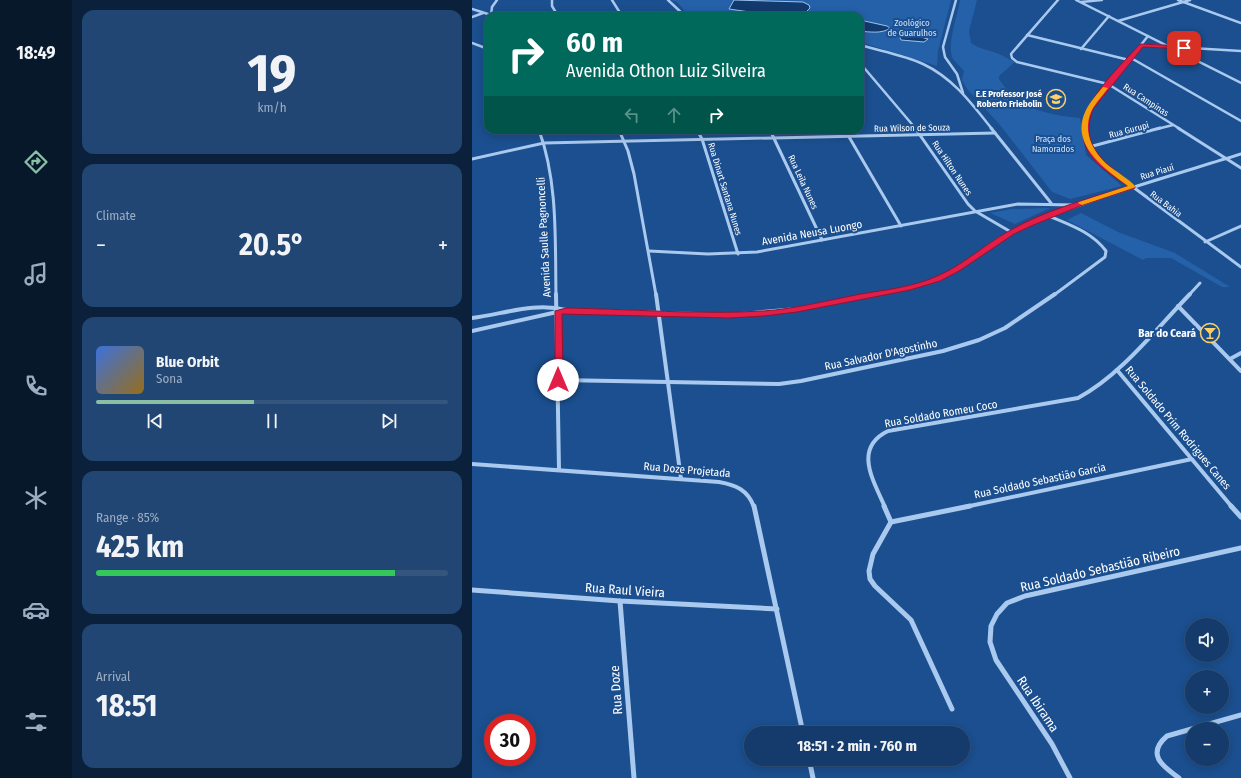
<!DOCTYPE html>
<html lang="en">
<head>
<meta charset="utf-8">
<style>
	:root { --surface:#143b6b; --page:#214673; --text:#f1f3f6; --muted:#9dadc1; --line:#33557e; --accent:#8abfa5 }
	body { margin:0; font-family:"Fira Sans Condensed",sans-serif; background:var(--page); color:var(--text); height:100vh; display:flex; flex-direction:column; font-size:15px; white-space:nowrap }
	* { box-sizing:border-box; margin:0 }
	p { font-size:13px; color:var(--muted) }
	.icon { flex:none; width:22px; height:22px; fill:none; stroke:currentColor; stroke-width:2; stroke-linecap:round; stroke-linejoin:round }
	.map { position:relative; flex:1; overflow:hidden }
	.details { display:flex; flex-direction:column; gap:10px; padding:10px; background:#0b203b; width:400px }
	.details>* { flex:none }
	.banner { position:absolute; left:12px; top:12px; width:380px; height:122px; border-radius:12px; box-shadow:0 2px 10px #0003,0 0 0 1px var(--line); background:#00695c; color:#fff; overflow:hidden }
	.tools { position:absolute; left:713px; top:618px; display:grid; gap:8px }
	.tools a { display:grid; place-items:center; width:44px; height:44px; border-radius:50%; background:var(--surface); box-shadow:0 2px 10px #0003,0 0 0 1px var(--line); font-size:20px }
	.speed { position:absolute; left:12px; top:714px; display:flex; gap:8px; font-size:20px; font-weight:700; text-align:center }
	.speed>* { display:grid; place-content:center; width:52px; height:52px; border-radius:50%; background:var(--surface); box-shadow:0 2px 10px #0003,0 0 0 1px var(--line); line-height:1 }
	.speed .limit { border:6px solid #d22; background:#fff; color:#111 }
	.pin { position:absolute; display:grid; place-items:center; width:34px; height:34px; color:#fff; margin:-17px; border-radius:8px; box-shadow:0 2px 6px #0006 }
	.me { position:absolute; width:44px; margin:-22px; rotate:0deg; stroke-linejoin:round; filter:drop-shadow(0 0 3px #0008) }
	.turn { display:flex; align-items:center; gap:14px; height:84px; padding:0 16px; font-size:18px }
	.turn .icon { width:52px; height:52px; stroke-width:2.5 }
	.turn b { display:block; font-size:28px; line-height:34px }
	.lanes { display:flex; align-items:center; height:38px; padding:0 16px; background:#0003; justify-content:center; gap:20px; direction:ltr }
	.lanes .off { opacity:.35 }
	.big { font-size:30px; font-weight:700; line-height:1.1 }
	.details .widget { flex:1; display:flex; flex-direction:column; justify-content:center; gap:6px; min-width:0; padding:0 14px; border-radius:12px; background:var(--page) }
	.details .dial { align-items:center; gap:0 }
	.dial b { font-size:52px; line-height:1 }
	.song { display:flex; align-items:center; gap:12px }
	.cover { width:48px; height:48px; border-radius:6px; background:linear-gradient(135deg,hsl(220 70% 55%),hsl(40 70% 35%)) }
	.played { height:4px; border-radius:2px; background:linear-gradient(90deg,var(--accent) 45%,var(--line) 45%) }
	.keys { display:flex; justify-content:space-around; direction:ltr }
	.heat { display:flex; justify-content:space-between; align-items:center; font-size:22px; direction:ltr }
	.charge { height:6px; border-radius:3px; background:linear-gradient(90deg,#34c759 85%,var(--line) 0) }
	.trip { position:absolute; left:272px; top:726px; width:226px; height:40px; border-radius:20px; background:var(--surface); box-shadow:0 2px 10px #0003,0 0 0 1px var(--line); font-weight:700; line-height:40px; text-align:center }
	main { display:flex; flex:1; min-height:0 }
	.menu { display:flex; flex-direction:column; width:72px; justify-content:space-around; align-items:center; background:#08182b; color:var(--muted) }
	.menu .icon { width:28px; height:28px }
	.menu .on { color:var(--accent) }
	.menu b { font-size:18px; color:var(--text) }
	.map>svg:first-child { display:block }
</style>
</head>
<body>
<main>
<nav class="menu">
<b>18:49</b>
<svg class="icon on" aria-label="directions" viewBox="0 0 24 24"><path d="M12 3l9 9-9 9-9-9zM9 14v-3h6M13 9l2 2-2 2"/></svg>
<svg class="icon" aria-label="music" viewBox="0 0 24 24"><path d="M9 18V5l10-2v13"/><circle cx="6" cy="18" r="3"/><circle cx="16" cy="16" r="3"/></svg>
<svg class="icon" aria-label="phone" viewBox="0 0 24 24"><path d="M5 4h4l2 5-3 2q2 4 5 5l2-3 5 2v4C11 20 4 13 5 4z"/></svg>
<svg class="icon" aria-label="climate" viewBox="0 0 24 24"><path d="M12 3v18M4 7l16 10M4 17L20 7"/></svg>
<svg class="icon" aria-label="car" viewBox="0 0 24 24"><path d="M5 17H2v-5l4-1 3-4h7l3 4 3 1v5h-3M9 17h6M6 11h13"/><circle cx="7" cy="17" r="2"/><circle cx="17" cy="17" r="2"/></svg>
<svg class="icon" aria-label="filters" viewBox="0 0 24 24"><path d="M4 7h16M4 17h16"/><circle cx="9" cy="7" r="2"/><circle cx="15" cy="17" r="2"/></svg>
</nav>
<section class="details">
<div class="widget dial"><b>19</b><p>km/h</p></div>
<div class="widget"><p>Climate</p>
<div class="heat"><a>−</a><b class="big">20.5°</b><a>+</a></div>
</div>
<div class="widget">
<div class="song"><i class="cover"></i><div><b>Blue Orbit</b><p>Sona</p></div></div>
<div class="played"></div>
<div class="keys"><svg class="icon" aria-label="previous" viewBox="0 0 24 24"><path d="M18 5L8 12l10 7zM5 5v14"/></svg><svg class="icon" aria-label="pause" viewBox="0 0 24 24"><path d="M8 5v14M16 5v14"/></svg><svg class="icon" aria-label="next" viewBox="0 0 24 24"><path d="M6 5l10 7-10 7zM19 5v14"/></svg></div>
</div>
<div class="widget"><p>Range · 85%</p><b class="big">425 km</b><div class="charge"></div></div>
<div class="widget"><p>Arrival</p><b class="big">18:51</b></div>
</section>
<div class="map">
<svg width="769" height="778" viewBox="0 0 769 778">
	<rect width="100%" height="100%" fill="#1b4f8f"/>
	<g fill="#2461a8">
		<polygon points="199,0 479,0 466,51 465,66 388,42 388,16 217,16 205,2"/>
		<path d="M488,0H505L497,31L499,43C509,50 519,50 529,55C534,57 537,60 543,62L527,76V79C546,110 575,114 608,118L614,155L650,186L598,199L580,192L528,125L495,89L490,80L492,71C489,67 484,63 481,59C474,46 486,14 488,0Z"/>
		<polygon points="578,208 543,224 518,213 540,209"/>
		<polygon points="609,213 646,232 703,253 758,287 750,287 699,258 674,258 671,260 595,220"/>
	</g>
	<g fill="#123a6d" stroke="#9cc4f0">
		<polygon points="262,0 331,2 337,5 338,8 333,13 329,14 285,13 257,9"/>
		<path d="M388,20L415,26L418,28C411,34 397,32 388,31Z"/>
		<polygon points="434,33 456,39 452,42 429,40 428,38"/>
	</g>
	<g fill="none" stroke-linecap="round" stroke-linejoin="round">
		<g stroke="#a9c9ee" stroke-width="2.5">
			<polyline points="80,0 80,6 86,16"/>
			<polyline points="140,0 150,16"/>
			<polyline points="196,0 213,16"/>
			<polyline points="484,0 471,47 473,57 485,74 491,93"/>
			<polyline points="586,0 539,54 540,58 545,62 636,84 708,129"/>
			<polyline points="604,0 769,83"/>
			<polyline points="706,0 769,23"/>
			<polyline points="609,2 630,0"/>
			<polyline points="0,9 19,15"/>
			<polyline points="19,15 20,7 25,0"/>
			<polyline points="0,17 11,13"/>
			<polyline points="646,21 718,0"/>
			<polyline points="555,35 657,60"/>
			<polyline points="0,43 16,49"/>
			<path d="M388,45C408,51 432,55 451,64C481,78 500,104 520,129"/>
			<polyline points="669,45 769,51"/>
			<polyline points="609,49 637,16"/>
			<polyline points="659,58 769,121"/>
			<polyline points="388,63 444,129"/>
			<polyline points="614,129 618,109 676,36"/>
			<polyline points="685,129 701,125"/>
		</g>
		<g stroke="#a9c9ee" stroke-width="3">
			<polyline points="443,128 496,204 503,211 539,232"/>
			<polyline points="519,128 579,203"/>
			<polyline points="614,128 618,147 634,167 769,267"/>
			<polyline points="706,128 769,168"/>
			<path d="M67,130C86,182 83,240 84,295"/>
			<polyline points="147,130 156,151 162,174 184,295"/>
			<polyline points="225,130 230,139 266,254"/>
			<polyline points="298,130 350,240"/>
			<polyline points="373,130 429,226"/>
			<polyline points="617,147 688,128"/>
			<polyline points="0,159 72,143 523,133"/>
			<path d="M577,216C598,225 620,232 634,251L633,257L582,295"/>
			<polyline points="733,242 769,226"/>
			<polyline points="177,251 236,254 285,252 546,204 603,205"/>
			<path d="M399,295C429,289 460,285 486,268C504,257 522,239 542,231C615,199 692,178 769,154"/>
			<polyline points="717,295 728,283"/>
		</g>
		<g stroke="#a9c9ee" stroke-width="4">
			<polyline points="84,294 87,470"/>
			<polyline points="184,294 209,479"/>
			<polyline points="706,306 769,371"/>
			<path d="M0,318C32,314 62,302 94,310"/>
			<polyline points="0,331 94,310 257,315 325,309 404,294"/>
			<polyline points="758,359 769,353"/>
			<polyline points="645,370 760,507"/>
			<polyline points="86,380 307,384 329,381 471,351 507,340 533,328 583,294"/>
			<path d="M0,464L247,482C264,485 276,490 282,507"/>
			<path d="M413,507C401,480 381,448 416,431L606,398C649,375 684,329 718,294"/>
			<polyline points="493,507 720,459"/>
		</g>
		<g stroke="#a9c9ee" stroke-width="5">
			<polyline points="282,506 331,733"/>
			<polyline points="412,506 419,522 401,554 397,571 398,579 403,586 439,620 480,709"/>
			<polyline points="759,506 769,517"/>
			<polyline points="419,522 498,506"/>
			<polyline points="0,590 148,601 305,609"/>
			<polyline points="148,601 162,778"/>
			<polyline points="337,759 341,778"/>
			<polyline points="598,778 580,744 524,660 518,642 519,626 525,614 535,603 553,596 769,548"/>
			<path d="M707,778C690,766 674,754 695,736L769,715"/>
		</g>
	</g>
	<path fill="#e11d48" stroke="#92132f" d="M668,44L712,46L715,48L712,49L671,47L621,109C606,148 636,165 663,186V188L608,206L559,226L542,234L487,271L468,281L438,290L325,312L292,316L257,318L90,314L91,380L89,382H83V311L94,308C159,309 226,315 291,311C324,309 357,300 389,294C413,290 440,287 463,277C490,266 512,245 537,231C573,210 616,199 656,186C641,176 621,164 614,147C598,110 646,69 668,44Z"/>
	<path fill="#f59e0b" d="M631,87L636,88C631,95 625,101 621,108C609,129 620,152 637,166C646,173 657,179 664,187L610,205L606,203L607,202L656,186C632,168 597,144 614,110C618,102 625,94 631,87Z"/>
	<defs>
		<symbol id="school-ring" viewBox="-11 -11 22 22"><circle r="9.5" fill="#1b4f8f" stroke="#ffd166" stroke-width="1.5"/><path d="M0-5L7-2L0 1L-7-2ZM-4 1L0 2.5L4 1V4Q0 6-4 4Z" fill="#ffd166"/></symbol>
		<symbol id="bar-ring" viewBox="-11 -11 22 22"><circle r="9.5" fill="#1b4f8f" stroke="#ffd166" stroke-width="1.5"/><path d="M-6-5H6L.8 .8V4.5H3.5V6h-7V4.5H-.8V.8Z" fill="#ffd166"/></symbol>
	</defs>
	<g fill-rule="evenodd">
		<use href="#school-ring" x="573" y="88" width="22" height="22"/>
		<use href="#bar-ring" x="727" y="322" width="22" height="22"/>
	</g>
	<g text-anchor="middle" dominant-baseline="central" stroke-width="4" stroke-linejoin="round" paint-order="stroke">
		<g font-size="9" fill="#cfe3fa" stroke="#1b4f8f">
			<text x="440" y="23">Zoológico<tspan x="440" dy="10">de Guarulhos</tspan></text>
			<text x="581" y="139">Praça dos<tspan x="581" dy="10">Namorados</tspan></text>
		</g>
		<g font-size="9" font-weight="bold" fill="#fff" stroke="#1b4f8f" text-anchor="end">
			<text x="570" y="94">E.E Professor José<tspan x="570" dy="10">Roberto Friebolin</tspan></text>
		</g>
		<g font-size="9" fill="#fff" stroke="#1b4f8f">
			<text transform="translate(674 100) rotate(33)">Rua Campinas</text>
			<text transform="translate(440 128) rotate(-1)">Rua Wilson de Souza</text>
			<text transform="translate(657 130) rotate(-15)">Rua Gurupi</text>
			<text transform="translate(480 168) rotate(56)">Rua Hilton Nunes</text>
			<text transform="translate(685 172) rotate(-17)">Rua Piauí</text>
			<text transform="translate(331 182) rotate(65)">Rua Leila Nunes</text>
			<text transform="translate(253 189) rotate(73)">Rua Dinart Santana Nunes</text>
			<text transform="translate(694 204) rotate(37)">Rua Bahia</text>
		</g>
		<g font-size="11" fill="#fff" stroke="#1b4f8f">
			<text transform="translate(340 233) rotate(-10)">Avenida Neusa Luongo</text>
			<text transform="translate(72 237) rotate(-93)">Avenida Saulle Pagnoncelli</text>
			<text transform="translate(409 355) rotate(-12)">Rua Salvador D'Agostinho</text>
			<text transform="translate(469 414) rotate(-10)">Rua Soldado Romeu Coco</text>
			<text transform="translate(706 428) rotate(50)">Rua Soldado Prim Rodrigues Canes</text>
			<text transform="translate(215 470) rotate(5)">Rua Doze Projetada</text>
			<text transform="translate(568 481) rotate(-12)">Rua Soldado Sebastião Garcia</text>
		</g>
		<g font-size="11" font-weight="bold" fill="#fff" stroke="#1b4f8f" text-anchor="end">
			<text x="724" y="333">Bar do Ceará</text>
		</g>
		<g font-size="13" fill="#fff" stroke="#1b4f8f">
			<text transform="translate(628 569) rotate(-13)">Rua Soldado Sebastião Ribeiro</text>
			<text transform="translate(153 590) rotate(4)">Rua Raul Vieira</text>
			<text transform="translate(144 690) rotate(-94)">Rua Doze</text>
			<text transform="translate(566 704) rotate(56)">Rua Ibirama</text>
		</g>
	</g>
</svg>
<div class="tools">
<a><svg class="icon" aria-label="sound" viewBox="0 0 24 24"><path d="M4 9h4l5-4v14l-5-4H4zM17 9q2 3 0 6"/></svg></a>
<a>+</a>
<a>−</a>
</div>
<div class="speed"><div class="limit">30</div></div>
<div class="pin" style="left:712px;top:48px;background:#d93025"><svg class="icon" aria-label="arrive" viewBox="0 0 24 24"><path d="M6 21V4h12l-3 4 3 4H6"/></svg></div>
<svg class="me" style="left:86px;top:380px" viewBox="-20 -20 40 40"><circle r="19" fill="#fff"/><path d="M0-13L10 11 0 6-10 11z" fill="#e11d48"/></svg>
<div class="trip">18:51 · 2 min · 760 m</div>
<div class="banner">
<div class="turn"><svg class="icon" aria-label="right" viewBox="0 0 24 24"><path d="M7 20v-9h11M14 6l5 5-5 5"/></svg><div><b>60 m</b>Avenida Othon Luiz Silveira</div></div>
<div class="lanes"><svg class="icon off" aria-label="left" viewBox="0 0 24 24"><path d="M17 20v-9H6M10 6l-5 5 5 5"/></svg><svg class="icon off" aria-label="ahead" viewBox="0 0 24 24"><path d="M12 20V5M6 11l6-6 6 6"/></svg><svg class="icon" aria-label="right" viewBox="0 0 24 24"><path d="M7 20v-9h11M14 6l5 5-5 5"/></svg></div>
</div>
</div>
</main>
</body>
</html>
